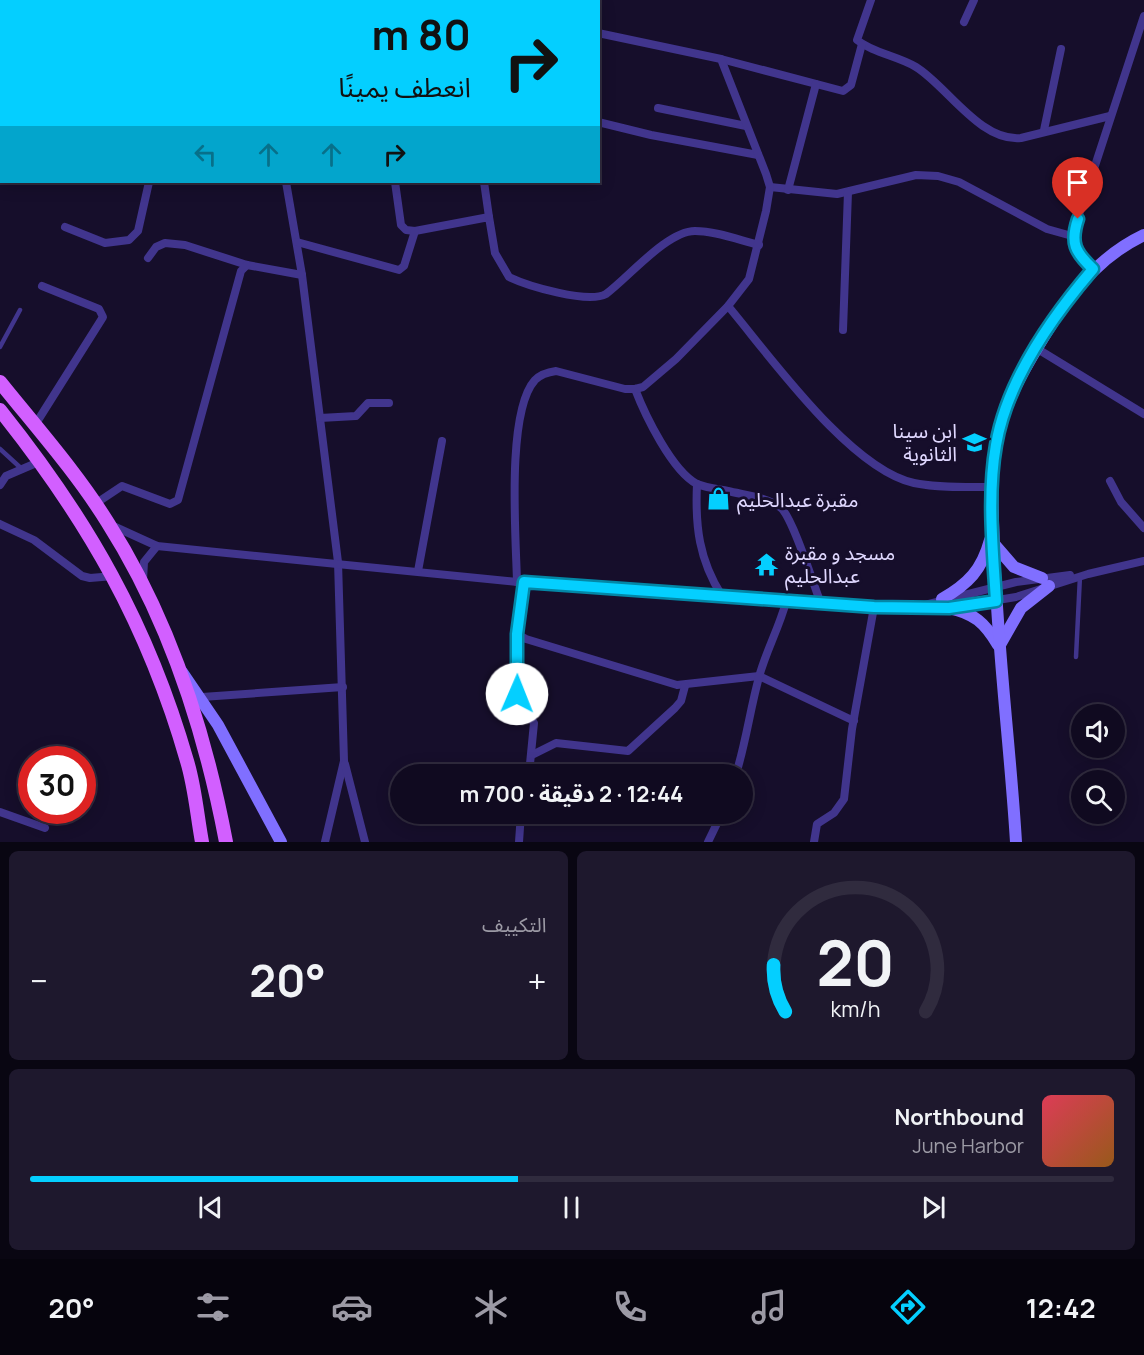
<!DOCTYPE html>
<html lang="ar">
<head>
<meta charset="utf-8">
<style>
	:root { --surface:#100a20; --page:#1e182d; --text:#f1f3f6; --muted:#9c9aa5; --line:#302b3e; --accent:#04cfff }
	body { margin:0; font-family:Manrope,"Noto Sans Arabic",sans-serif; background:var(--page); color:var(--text); direction:rtl; height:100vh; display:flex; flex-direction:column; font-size:22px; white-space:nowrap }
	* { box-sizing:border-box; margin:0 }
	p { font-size:20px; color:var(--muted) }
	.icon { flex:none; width:33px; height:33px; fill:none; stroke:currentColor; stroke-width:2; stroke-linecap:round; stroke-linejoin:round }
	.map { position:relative; height:842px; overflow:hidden; direction:ltr }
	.panel { display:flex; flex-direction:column; gap:9px; padding:9px; background:#090612; flex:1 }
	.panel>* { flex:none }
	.guide { position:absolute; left:0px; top:0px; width:600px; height:183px; box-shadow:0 3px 15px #0003,0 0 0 2px var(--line); direction:rtl; background:#04cfff; color:#111; overflow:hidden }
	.fabs { position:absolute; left:1071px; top:704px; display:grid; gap:12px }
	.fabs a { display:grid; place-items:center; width:54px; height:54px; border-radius:50%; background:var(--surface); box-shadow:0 3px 15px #0003,0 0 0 2px var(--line); font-size:30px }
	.speed { position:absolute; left:18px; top:746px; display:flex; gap:12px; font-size:30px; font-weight:700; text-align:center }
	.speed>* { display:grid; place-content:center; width:78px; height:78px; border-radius:50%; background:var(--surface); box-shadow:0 3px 15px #0003,0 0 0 2px var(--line); line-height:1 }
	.speed .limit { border:9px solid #d22; background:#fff; color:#111 }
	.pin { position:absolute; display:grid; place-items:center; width:51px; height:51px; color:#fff; margin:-62px -26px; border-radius:50% 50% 50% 0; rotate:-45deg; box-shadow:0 0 6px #0007 }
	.pin .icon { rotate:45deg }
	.me { position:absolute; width:66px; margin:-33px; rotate:1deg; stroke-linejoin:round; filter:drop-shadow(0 0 4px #0008) }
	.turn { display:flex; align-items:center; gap:21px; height:126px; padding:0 30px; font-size:27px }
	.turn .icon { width:78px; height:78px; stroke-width:2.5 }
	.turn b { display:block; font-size:42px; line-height:51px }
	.lanes { display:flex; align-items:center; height:57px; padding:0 30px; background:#0003; justify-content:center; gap:30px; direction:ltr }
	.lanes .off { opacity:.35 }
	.big { font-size:45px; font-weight:700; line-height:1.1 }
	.panel .widget { flex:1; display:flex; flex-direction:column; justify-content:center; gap:9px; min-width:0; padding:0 21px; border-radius:9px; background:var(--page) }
	.panel .dial { align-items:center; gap:0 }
	.dial svg { height:156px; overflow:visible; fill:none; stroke:var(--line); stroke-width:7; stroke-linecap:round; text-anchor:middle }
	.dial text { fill:var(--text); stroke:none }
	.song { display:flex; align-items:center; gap:18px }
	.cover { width:72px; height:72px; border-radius:9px; background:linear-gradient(135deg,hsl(350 70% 55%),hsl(30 70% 35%)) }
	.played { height:6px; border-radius:3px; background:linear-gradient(90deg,var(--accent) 45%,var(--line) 45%) }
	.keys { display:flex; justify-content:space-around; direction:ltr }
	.heat { display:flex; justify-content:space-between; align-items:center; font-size:33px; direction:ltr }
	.panel .tiles { flex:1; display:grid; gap:9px; grid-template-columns:1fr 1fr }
	.widget:last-child { grid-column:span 2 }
	.trip { position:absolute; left:390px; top:764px; width:363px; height:60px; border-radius:30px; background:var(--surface); box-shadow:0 3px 15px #0003,0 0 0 2px var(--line); font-weight:700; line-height:60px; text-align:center; direction:rtl }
	.tabs { display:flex; height:96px; justify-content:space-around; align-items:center; background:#06040d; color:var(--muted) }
	.tabs .icon { width:42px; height:42px }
	.tabs .active { color:var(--accent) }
	.tabs b { font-size:27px; color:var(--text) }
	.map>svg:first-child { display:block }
</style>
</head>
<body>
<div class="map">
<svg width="1144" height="842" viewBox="0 0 1144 842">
	<rect width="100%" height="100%" fill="#160e2b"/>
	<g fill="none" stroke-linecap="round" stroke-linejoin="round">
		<g stroke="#41358d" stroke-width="4.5">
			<polyline points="0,347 20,310"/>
			<polyline points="0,449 23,470"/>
			<polyline points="1076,657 1080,576"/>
		</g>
		<g stroke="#41358d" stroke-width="8">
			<polyline points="94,0 100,2"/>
			<polyline points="248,0 249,2"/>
			<path d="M871,0L857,40C873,53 898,56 916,67C947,86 980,142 1021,138L1110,116"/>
			<polyline points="410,2 410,0"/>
			<polyline points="583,2 583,0"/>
			<polyline points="964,22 974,0"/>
			<polyline points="721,59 843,91 851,85 862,44"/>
			<polyline points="658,108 746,126"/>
			<polyline points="598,122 651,135 758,155"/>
			<polyline points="1044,130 1061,49"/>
			<polyline points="286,182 302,275 338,562 344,761 325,842"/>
			<path d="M395,182L401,225L406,230L415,231L489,217L495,253L509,277C528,286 588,304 606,294C629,277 667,231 695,231C716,231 739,240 759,245"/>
			<polyline points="484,182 489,217"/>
			<polyline points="770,187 837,194 916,175 938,176 959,182 1047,229 1072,236"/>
			<polyline points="788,190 816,84"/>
			<polyline points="65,227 105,243 129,240 138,231 149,182"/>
			<polyline points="297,242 399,270 404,266 415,231"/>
			<polyline points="148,258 156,247 165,243 185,245 247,265 302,275"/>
			<polyline points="1093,269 1076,249 1072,236 1144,16"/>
			<path d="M728,306C770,356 850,469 914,483C939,488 967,487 992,487"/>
			<polyline points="843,330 848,192"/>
			<polyline points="1036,348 1144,414"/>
			<path d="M635,389C645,415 672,471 697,484C707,488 718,489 728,491C744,495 768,497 781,508C793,518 814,586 821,604"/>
			<polyline points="320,418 356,416 368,403 389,403"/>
			<polyline points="35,425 103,317 99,309 42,286"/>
			<polyline points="1110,481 1121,502 1144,528"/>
			<path d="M697,484C695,526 699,560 722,596"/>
			<polyline points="0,485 6,476 41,461"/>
			<polyline points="95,504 122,486 170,504 178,500 241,271 247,265"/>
			<polyline points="0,524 34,540 82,576 90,578 114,576"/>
			<polyline points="111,525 157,546 517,582 821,604 914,609 949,608 1016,597 1088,574 1144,561"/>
			<polyline points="418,571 442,441"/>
			<polyline points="143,580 144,562 157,546"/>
			<path d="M517,582C516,538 506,412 535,380C541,374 549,372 556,371L625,389H635L643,387L676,359L728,306L749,279L766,211L770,187L766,174L721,59L598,33"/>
			<polyline points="524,582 517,634 516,687 519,699 534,723 529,774"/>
			<polyline points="921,606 1016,582 1070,575"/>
			<polyline points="517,634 526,639 677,685 759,676 854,721"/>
			<polyline points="202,697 343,687"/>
			<polyline points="532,755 556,743 628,751 675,708 681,701 685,686"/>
			<polyline points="345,764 365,842"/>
			<path d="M736,774C746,742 750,710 759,677C766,651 779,628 786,602"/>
			<polyline points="0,812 45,828"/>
			<polyline points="519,842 521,813"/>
			<polyline points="708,842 722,813"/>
			<polyline points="814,842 817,824 834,813 844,799 852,729 874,607"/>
		</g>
		<g stroke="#806fff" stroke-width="12">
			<polyline points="232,2 233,0"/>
			<polyline points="0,127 2,126"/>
			<polyline points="994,544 1014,567 1042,578"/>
			<path d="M942,599C968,584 982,570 990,540"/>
			<path d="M949,608C974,613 985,623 998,645"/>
			<polyline points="1001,643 1021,608 1049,586"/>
			<polyline points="182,672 218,725 281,842"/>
			<path d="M1016,842C1010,744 997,646 994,548C993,513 990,478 996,444C1005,399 1029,360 1053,322C1077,285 1104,254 1144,235"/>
		</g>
		<g stroke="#d25fff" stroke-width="14">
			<path d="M0,382C37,428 77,473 108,523C169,619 205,731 226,842"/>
			<path d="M0,410C88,520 148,625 187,761C195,787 197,815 202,842"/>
		</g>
	</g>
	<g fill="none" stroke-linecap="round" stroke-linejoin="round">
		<defs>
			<path id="route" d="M517,694V634L524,582L874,607L949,608L996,601C993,551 987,495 996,445C1007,380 1051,318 1093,269C1075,252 1070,243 1078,219"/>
		</defs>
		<use href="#route" stroke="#0387a6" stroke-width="15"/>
		<use href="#route" stroke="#04cfff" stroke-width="10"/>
	</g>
	<defs>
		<symbol id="school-bare" viewBox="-9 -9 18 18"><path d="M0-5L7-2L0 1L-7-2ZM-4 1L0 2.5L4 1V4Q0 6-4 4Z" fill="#04cfff" stroke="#160e2b" stroke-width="2.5" paint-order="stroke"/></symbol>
		<symbol id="shop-bare" viewBox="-9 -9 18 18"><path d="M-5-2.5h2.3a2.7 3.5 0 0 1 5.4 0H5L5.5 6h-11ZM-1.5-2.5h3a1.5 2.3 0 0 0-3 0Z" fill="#04cfff" stroke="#160e2b" stroke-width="2.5" paint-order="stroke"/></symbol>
		<symbol id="temple-bare" viewBox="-9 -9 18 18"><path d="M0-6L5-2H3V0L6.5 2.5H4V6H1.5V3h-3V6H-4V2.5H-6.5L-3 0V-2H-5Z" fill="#04cfff" stroke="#160e2b" stroke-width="2.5" paint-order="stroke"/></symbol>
	</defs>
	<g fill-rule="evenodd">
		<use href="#school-bare" x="958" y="426" width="33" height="33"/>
		<use href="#shop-bare" x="702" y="482" width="33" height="33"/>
		<use href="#temple-bare" x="750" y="548" width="33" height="33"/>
	</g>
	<g text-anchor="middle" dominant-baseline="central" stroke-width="6" stroke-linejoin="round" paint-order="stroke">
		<g font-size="20" fill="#e0d8ff" stroke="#160e2b" text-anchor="start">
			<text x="957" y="430" text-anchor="end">ابن سينا<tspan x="957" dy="23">الثانوية</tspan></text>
			<text x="737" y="499">مقبرة عبدالحليم</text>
			<text x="785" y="552">مسجد و مقبرة<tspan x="785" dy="23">عبدالحليم</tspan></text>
		</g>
	</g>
</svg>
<div class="fabs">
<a><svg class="icon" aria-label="sound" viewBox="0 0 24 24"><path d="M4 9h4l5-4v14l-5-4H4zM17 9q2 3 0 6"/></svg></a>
<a><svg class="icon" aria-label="search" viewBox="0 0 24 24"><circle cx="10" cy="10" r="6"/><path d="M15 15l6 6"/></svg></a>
</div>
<div class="speed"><div class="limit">30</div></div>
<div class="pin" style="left:1078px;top:219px;background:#d93025"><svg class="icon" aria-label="arrive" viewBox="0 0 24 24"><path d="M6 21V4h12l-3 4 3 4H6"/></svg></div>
<svg class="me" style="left:517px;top:694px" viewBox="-20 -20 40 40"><circle r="19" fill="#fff"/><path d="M0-13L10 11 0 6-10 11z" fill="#04cfff"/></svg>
<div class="trip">12:44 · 2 دقيقة · 700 m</div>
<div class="guide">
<div class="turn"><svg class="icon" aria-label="right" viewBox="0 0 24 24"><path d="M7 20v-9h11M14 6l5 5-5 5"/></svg><div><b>80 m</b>انعطف يمينًا</div></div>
<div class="lanes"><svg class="icon off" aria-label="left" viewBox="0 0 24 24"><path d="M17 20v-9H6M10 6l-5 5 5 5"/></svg><svg class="icon off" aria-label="ahead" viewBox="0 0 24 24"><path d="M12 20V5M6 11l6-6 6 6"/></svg><svg class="icon off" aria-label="ahead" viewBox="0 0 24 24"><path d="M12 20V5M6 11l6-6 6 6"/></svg><svg class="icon" aria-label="right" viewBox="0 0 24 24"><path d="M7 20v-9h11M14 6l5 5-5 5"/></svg></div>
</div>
</div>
<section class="panel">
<div class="tiles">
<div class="widget dial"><svg viewBox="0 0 100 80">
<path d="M14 69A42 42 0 1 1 86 69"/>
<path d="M14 69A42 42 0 0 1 8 45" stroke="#04cfff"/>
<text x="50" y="56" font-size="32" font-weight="700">20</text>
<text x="50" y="72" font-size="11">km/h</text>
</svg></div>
<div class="widget"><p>التكييف</p>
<div class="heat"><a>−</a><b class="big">20°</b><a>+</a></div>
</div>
<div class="widget">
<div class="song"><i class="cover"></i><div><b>Northbound</b><p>June Harbor</p></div></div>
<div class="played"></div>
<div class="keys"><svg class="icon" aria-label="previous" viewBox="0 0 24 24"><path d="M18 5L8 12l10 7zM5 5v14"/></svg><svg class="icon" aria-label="pause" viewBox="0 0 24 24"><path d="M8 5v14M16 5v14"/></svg><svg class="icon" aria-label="next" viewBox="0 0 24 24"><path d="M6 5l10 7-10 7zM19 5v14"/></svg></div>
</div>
</div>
</section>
<nav class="tabs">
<b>12:42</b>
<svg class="icon active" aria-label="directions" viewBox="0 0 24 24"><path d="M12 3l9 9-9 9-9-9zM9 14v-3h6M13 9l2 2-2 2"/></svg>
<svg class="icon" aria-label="music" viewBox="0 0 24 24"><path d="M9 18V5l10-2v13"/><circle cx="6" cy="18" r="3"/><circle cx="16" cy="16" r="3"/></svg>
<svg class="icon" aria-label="phone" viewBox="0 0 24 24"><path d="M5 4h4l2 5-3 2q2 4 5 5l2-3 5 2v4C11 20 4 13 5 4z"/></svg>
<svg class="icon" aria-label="climate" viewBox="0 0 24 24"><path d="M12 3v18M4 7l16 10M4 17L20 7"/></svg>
<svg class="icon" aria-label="car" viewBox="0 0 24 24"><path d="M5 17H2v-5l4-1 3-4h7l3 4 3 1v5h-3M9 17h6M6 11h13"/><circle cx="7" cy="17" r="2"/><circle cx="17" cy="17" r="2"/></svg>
<svg class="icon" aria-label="filters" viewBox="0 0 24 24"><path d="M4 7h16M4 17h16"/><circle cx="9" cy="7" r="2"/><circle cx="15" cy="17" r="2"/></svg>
<b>20°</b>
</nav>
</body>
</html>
